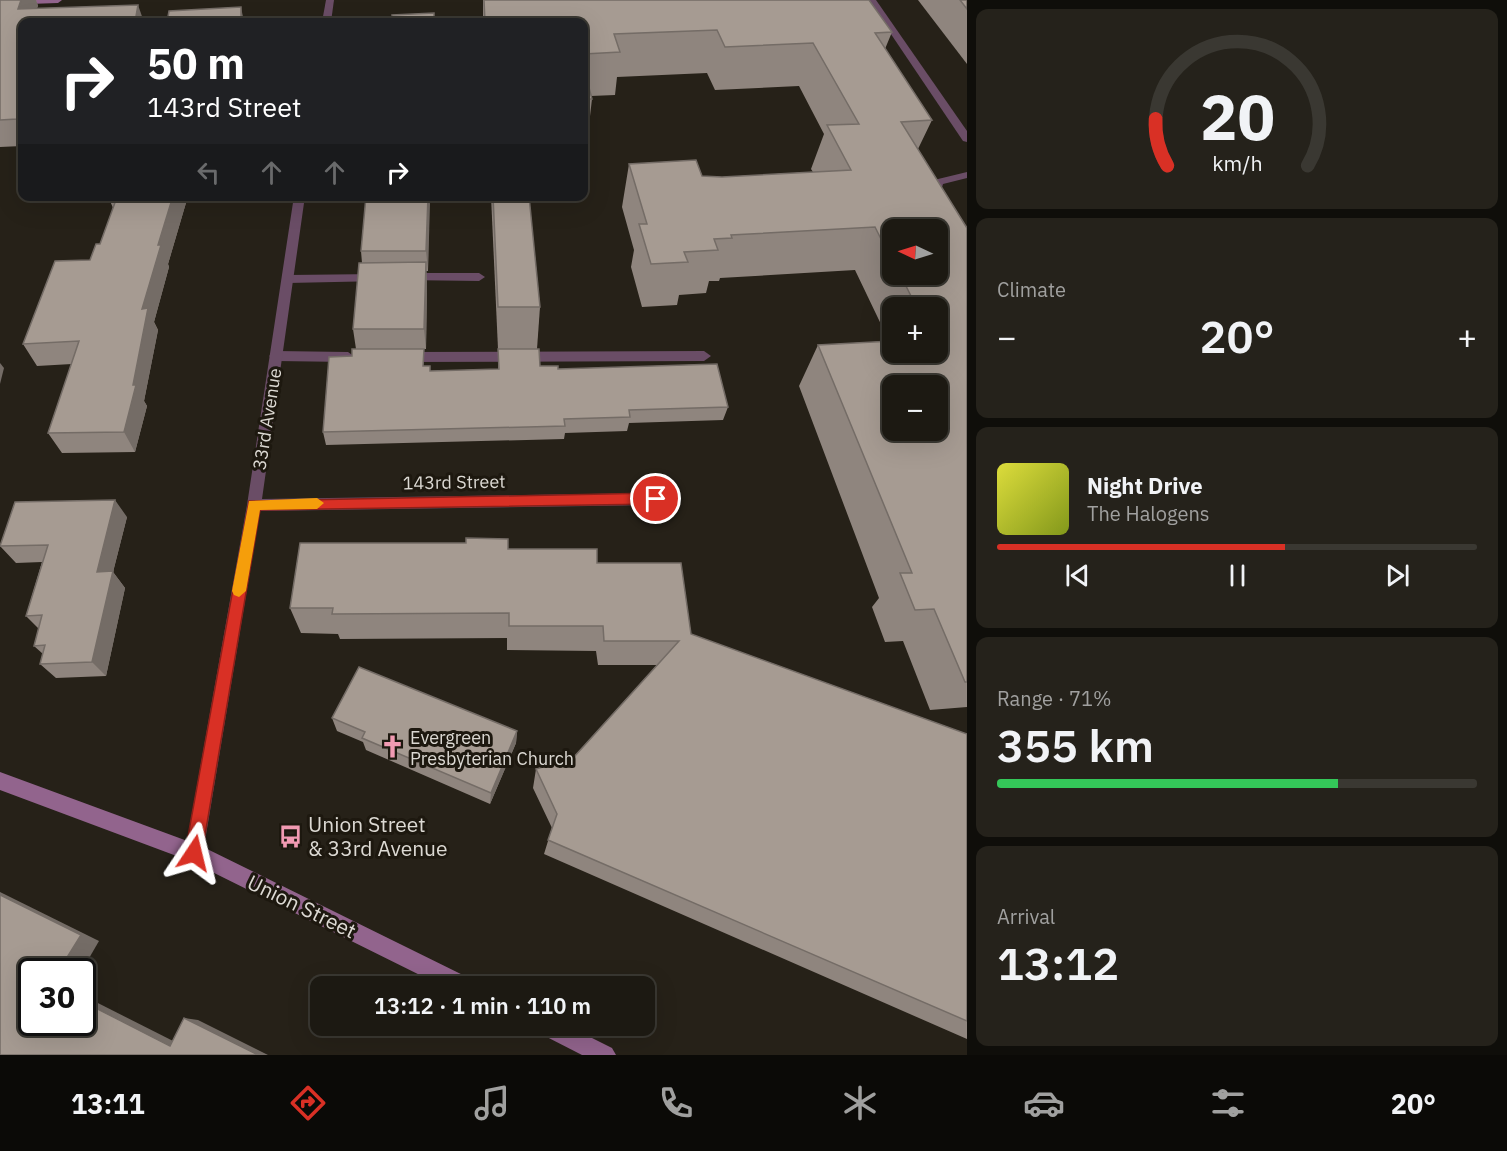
<!DOCTYPE html>
<html lang="en">
<head>
<meta charset="utf-8">
<style>
	:root { --surface:#1c1912; --page:#25221b; --text:#f1f3f6; --muted:#a0a09f; --line:#3a3832; --accent:#d93025 }
	body { margin:0; font-family:"IBM Plex Sans",sans-serif; background:var(--page); color:var(--text); height:100vh; display:flex; flex-direction:column; font-size:22px; white-space:nowrap }
	* { box-sizing:border-box; margin:0 }
	p { font-size:20px; color:var(--muted) }
	.icon { flex:none; width:33px; height:33px; fill:none; stroke:currentColor; stroke-width:2; stroke-linecap:round; stroke-linejoin:round }
	.map { position:relative; flex:1; overflow:hidden }
	.details { display:flex; flex-direction:column; gap:9px; padding:9px; background:#0f0e0a; width:540px }
	.details>* { flex:none }
	.top-card { position:absolute; left:18px; top:18px; width:570px; height:183px; border-radius:12px; box-shadow:0 6px 24px #0002,0 0 0 2px var(--line); background:#202124; color:#fff; overflow:hidden }
	.needle { width:39px; rotate:274deg }
	.fabs { position:absolute; left:882px; top:219px; display:grid; gap:12px }
	.fabs a { display:grid; place-items:center; width:66px; height:66px; border-radius:12px; background:var(--surface); box-shadow:0 6px 24px #0002,0 0 0 2px var(--line); font-size:30px }
	.speed { position:absolute; left:18px; top:958px; display:flex; gap:12px; font-size:30px; font-weight:700; text-align:center }
	.speed>* { display:grid; place-content:center; width:78px; height:78px; border-radius:50%; background:var(--surface); box-shadow:0 6px 24px #0002,0 0 0 2px var(--line); line-height:1 }
	.speed .limit { border:3px solid #111; border-radius:9px; background:#fff; color:#111 }
	.pin { position:absolute; display:grid; place-items:center; width:51px; height:51px; color:#fff; margin:-26px; border:3px solid #fff; border-radius:50%; box-shadow:0 2px 6px #0007 }
	.me { position:absolute; width:66px; margin:-33px; rotate:10deg; stroke-linejoin:round; filter:drop-shadow(0 0 4px #0008) }
	.turn { display:flex; align-items:center; gap:21px; height:126px; padding:0 30px; font-size:27px }
	.turn .icon { width:78px; height:78px; stroke-width:2.5 }
	.turn b { display:block; font-size:42px; line-height:51px }
	.lanes { display:flex; align-items:center; height:57px; padding:0 30px; background:#0003; justify-content:center; gap:30px; direction:ltr }
	.lanes .off { opacity:.35 }
	.big { font-size:45px; font-weight:600; line-height:1.1 }
	.details .tile { flex:1; display:flex; flex-direction:column; justify-content:center; gap:9px; min-width:0; padding:0 21px; border-radius:12px; background:var(--page) }
	.details .dial { align-items:center; gap:0 }
	.dial svg { height:156px; overflow:visible; fill:none; stroke:var(--line); stroke-width:7; stroke-linecap:round; text-anchor:middle }
	.dial text { fill:var(--text); stroke:none }
	.song { display:flex; align-items:center; gap:18px }
	.cover { width:72px; height:72px; border-radius:9px; background:linear-gradient(135deg,hsl(60 70% 55%),hsl(70 70% 35%)) }
	.played { height:6px; border-radius:3px; background:linear-gradient(90deg,var(--accent) 60%,var(--line) 60%) }
	.keys { display:flex; justify-content:space-around; direction:ltr }
	.heat { display:flex; justify-content:space-between; align-items:center; font-size:33px; direction:ltr }
	.charge { height:9px; border-radius:4px; background:linear-gradient(90deg,#34c759 71%,var(--line) 0) }
	.trip { position:absolute; left:310px; top:976px; width:345px; height:60px; border-radius:12px; background:var(--surface); box-shadow:0 6px 24px #0002,0 0 0 2px var(--line); font-weight:600; line-height:60px; text-align:center }
	.tabs { display:flex; height:96px; justify-content:space-around; align-items:center; background:#0b0a07; color:var(--muted) }
	.tabs .icon { width:42px; height:42px }
	.tabs .on { color:var(--accent) }
	.tabs b { font-size:27px; color:var(--text) }
	main { display:flex; flex:1; min-height:0 }
	.map>svg:first-child { display:block }
</style>
</head>
<body>
<main>
<div class="map">
<svg width="967" height="1055" viewBox="0 0 967 1055">
	<rect width="100%" height="100%" fill="#262118"/>
	<g fill="none" stroke-linecap="round" stroke-linejoin="round">
		<g fill="#6a4d66" fill-rule="evenodd">
			<polygon points="967,172 967,178 943,184 941,191 944,200 938,203 934,202 929,191 934,180"/>
			<polygon points="408,273 479,273 485,277 479,281 404,280 402,277"/>
			<polygon points="378,274 382,275 382,281 288,283 282,279 288,275"/>
			<polygon points="276,351 348,352 355,357 348,362 276,361 269,356"/>
			<polygon points="704,351 711,356 704,361 405,362 398,357 405,352"/>
		</g>
		<g fill="#6a4d66" fill-rule="evenodd">
			<polygon points="326,0 334,0 331,22 322,22"/>
			<polygon points="868,0 876,0 967,131 967,142 963,141"/>
			<polygon points="294,196 305,196 262,499 655,493 660,495 662,499 660,503 655,505 260,511 203,853 201,860 194,862 187,860 185,853 247,505"/>
		</g>
		<g fill="#92648d" fill-rule="evenodd">
			<polygon points="0,0 62,0 58,3 0,5"/>
			<polygon points="0,772 201,846 473,980 476,987 444,987 190,861 0,790"/>
			<polygon points="536,1026 568,1026 612,1048 616,1055 582,1055 539,1033"/>
		</g>
	</g>
	<g fill="#8f857e" fill-rule="evenodd">
		<polygon points="0,0 36,0 38,6 22,22 22,146 0,147"/>
		<path d="M483,0H869L892,32L885,49L932,120L918,149L967,228V707L930,710L903,641L885,642L872,607L879,598L799,386L818,345L889,341L855,270L720,278L719,281H709L706,293L679,295L677,305L642,307L631,267L634,250L622,207L629,164L702,176L722,177L813,172L811,169L824,134L799,86L715,90L707,73L617,77L615,95L591,96L592,99L587,142H584V22H483ZM892,230L938,274H892ZM892,308H938V352H892Z"/>
		<polygon points="918,0 967,0 967,64"/>
		<polygon points="108,196 188,196 168,264 169,267 154,322 158,330 144,401 147,406 135,452 62,453 48,433 72,364 37,366 23,344 90,260 100,244 113,208"/>
		<polygon points="366,196 429,196 428,271 426,271 427,283 426,349 356,349 353,329 362,263 361,251"/>
		<polygon points="491,196 529,196 540,307 537,349 498,349"/>
		<polygon points="498,349 540,366 558,369 728,407 723,420 629,423 627,431 565,433 564,439 326,445 323,432 352,356 425,366 430,371 498,369"/>
		<polygon points="127,517 113,572 125,588 106,676 56,678 40,664 43,654 34,646 39,629 26,616 42,562 16,563 0,546"/>
		<polygon points="508,549 597,563 691,634 967,734 967,1039 544,854 552,828 533,788 536,769 573,758 657,665 598,665 596,651 507,650 507,638 340,639 338,634 301,633 290,608"/>
		<polygon points="332,718 517,731 516,743 490,804 366,750 363,742 337,731"/>
	</g>
	<g fill="#746c66">
		<polygon points="21,0 36,0 38,6 33,22 18,9"/>
		<polygon points="138,5 144,22 135,22"/>
		<polygon points="241,7 244,22 241,22"/>
		<polygon points="22,103 22,131 17,119"/>
		<polygon points="173,196 188,196 168,264 169,267 154,322 158,330 144,401 147,406 135,452 124,432 133,385 142,309 158,245"/>
		<polygon points="428,196 429,196 430,204 428,271 426,251"/>
		<polygon points="426,262 427,283 426,349 424,329"/>
		<polygon points="0,363 4,368 0,384"/>
		<polygon points="115,500 127,517 113,572 125,588 106,676 92,662 97,572"/>
		<polygon points="517,731 516,743 490,804 491,793"/>
		<polygon points="0,892 99,941 81,972 58,972 0,895"/>
		<polygon points="82,995 185,1047 170,1046 82,1001"/>
		<polygon points="184,1018 198,1020 268,1055 258,1055"/>
	</g>
	<g fill="#a69b92" stroke="#746c66" stroke-width="1.5" fill-rule="evenodd">
		<polygon points="0,0 21,0 18,9 138,5 135,22 22,22 22,103 17,119 0,120"/>
		<path d="M484,0H869L892,32L875,33L932,120L901,122L967,228V682H965L934,609L915,610L900,573H912L818,345L892,341V352H938V308H917L900,274H938V230H892V261L875,227L731,235L732,238L714,239L718,250L684,252L688,262L651,264L639,224H647L629,164L696,160L702,176L722,177L851,170L827,125L859,124L813,43L725,47L717,30L614,34L620,52L584,54V22H485ZM892,386H938V430H892Z"/>
		<polygon points="960,0 967,0 967,9"/>
		<polygon points="241,7 241,22 167,22 169,11"/>
		<polygon points="434,13 434,22 393,22 392,15"/>
		<polygon points="584,69 592,99 584,99"/>
		<polygon points="116,196 173,196 158,245 161,245 142,309 148,308 133,385 136,385 124,432 48,433 79,341 23,344 55,261 90,260 96,244 100,244 117,197"/>
		<polygon points="366,196 428,196 426,251 361,251"/>
		<polygon points="493,196 529,196 540,307 498,307"/>
		<polygon points="426,262 424,329 353,329 359,263"/>
		<polygon points="352,349 424,349 423,366 430,366 430,371 499,369 498,349 539,349 540,366 558,366 558,369 717,364 728,407 629,410 630,417 564,419 565,426 323,432 329,357 352,356"/>
		<polygon points="115,500 97,572 113,571 92,662 40,664 45,645 34,646 42,615 26,616 48,545 0,546 15,502"/>
		<polygon points="466,538 508,539 508,549 597,549 597,563 681,563 691,634 967,734 967,1021 548,840 557,814 536,769 573,758 679,641 604,641 603,626 509,626 509,613 332,614 333,608 290,608 300,543 466,543"/>
		<polygon points="359,667 517,731 491,793 362,738 365,732 332,718"/>
		<polygon points="0,895 81,935 58,972 32,972 32,1023 82,1023 82,1001 170,1046 184,1018 258,1055 0,1055"/>
	</g>
	<polygon fill="#d93025" stroke="#8d1f18" stroke-width="1.5" points="656,493 662,499 656,504 260,510 202,853 200,859 194,862 188,859 185,853 249,501"/>
	<polygon fill="#f59e0b" points="317,498 324,503 317,509 260,510 246,591 239,597 234,595 232,591 249,501"/>
	<defs>
		<symbol id="church-bare" viewBox="-9 -9 18 18"><path d="M-1.2-6h2.4v3.5h3.3v2.4h-3.3V6h-2.4V-.1h-3.3v-2.4h3.3Z" fill="#f19ab2" stroke="#1d180f" stroke-width="2.5" paint-order="stroke"/></symbol>
		<symbol id="bus-bare" viewBox="-9 -9 18 18"><path d="M-5-6H5V4H4V6H2V4H-2V6H-4V4H-5ZM-3.5-4V0h7V-4ZM-3.5 1.2v1.5H-2V1.2ZM2 1.2v1.5H3.5V1.2Z" fill="#f19ab2" stroke="#1d180f" stroke-width="2.5" paint-order="stroke"/></symbol>
	</defs>
	<g fill-rule="evenodd">
		<use href="#church-bare" x="376" y="730" width="33" height="33"/>
		<use href="#bus-bare" x="274" y="820" width="33" height="33"/>
	</g>
	<g text-anchor="middle" dominant-baseline="central" stroke-width="6" stroke-linejoin="round" paint-order="stroke">
		<g font-size="18" fill="#dcd9d3" stroke="#1d180f">
			<text transform="translate(267 419) rotate(-81)">33rd Avenue</text>
			<text transform="translate(454 482) rotate(-1)">143rd Street</text>
		</g>
		<g font-size="18" fill="#dcd9d3" stroke="#1d180f" text-anchor="start">
			<text x="410" y="737">Evergreen<tspan x="410" dy="21">Presbyterian Church</tspan></text>
		</g>
		<g font-size="21" fill="#dcd9d3" stroke="#1d180f" text-anchor="start">
			<text x="308" y="824">Union Street<tspan x="308" dy="24">&amp; 33rd Avenue</tspan></text>
		</g>
		<g font-size="21" fill="#dcd9d3" stroke="#1d180f">
			<text transform="translate(302 906) rotate(26)">Union Street</text>
		</g>
	</g>
</svg>
<div class="fabs">
<a><svg class="needle" viewBox="-14 -14 28 28"><path d="M0-13l5 13h-10z" fill="#e53935"/><path d="M0 13l5-13h-10z" fill="#a0a09f"/></svg></a>
<a>+</a>
<a>−</a>
</div>
<div class="speed"><div class="limit">30</div></div>
<div class="pin" style="left:656px;top:499px;background:#d93025"><svg class="icon" aria-label="arrive" viewBox="0 0 24 24"><path d="M6 21V4h12l-3 4 3 4H6"/></svg></div>
<svg class="me" style="left:194px;top:853px" viewBox="-20 -20 40 40"><path d="M0-17L14 15 0 8-14 15z" fill="#d93025" stroke="#fff" stroke-width="4"/></svg>
<div class="trip">13:12 · 1 min · 110 m</div>
<div class="top-card">
<div class="turn"><svg class="icon" aria-label="right" viewBox="0 0 24 24"><path d="M7 20v-9h11M14 6l5 5-5 5"/></svg><div><b>50 m</b>143rd Street</div></div>
<div class="lanes"><svg class="icon off" aria-label="left" viewBox="0 0 24 24"><path d="M17 20v-9H6M10 6l-5 5 5 5"/></svg><svg class="icon off" aria-label="ahead" viewBox="0 0 24 24"><path d="M12 20V5M6 11l6-6 6 6"/></svg><svg class="icon off" aria-label="ahead" viewBox="0 0 24 24"><path d="M12 20V5M6 11l6-6 6 6"/></svg><svg class="icon" aria-label="right" viewBox="0 0 24 24"><path d="M7 20v-9h11M14 6l5 5-5 5"/></svg></div>
</div>
</div>
<section class="details">
<div class="tile dial"><svg viewBox="0 0 100 80">
<path d="M14 69A42 42 0 1 1 86 69"/>
<path d="M14 69A42 42 0 0 1 8 45" stroke="#d93025"/>
<text x="50" y="56" font-size="32" font-weight="700">20</text>
<text x="50" y="72" font-size="11">km/h</text>
</svg></div>
<div class="tile"><p>Climate</p>
<div class="heat"><a>−</a><b class="big">20°</b><a>+</a></div>
</div>
<div class="tile">
<div class="song"><i class="cover"></i><div><b>Night Drive</b><p>The Halogens</p></div></div>
<div class="played"></div>
<div class="keys"><svg class="icon" aria-label="previous" viewBox="0 0 24 24"><path d="M18 5L8 12l10 7zM5 5v14"/></svg><svg class="icon" aria-label="pause" viewBox="0 0 24 24"><path d="M8 5v14M16 5v14"/></svg><svg class="icon" aria-label="next" viewBox="0 0 24 24"><path d="M6 5l10 7-10 7zM19 5v14"/></svg></div>
</div>
<div class="tile"><p>Range · 71%</p><b class="big">355 km</b><div class="charge"></div></div>
<div class="tile"><p>Arrival</p><b class="big">13:12</b></div>
</section>
</main>
<nav class="tabs">
<b>13:11</b>
<svg class="icon on" aria-label="directions" viewBox="0 0 24 24"><path d="M12 3l9 9-9 9-9-9zM9 14v-3h6M13 9l2 2-2 2"/></svg>
<svg class="icon" aria-label="music" viewBox="0 0 24 24"><path d="M9 18V5l10-2v13"/><circle cx="6" cy="18" r="3"/><circle cx="16" cy="16" r="3"/></svg>
<svg class="icon" aria-label="phone" viewBox="0 0 24 24"><path d="M5 4h4l2 5-3 2q2 4 5 5l2-3 5 2v4C11 20 4 13 5 4z"/></svg>
<svg class="icon" aria-label="climate" viewBox="0 0 24 24"><path d="M12 3v18M4 7l16 10M4 17L20 7"/></svg>
<svg class="icon" aria-label="car" viewBox="0 0 24 24"><path d="M5 17H2v-5l4-1 3-4h7l3 4 3 1v5h-3M9 17h6M6 11h13"/><circle cx="7" cy="17" r="2"/><circle cx="17" cy="17" r="2"/></svg>
<svg class="icon" aria-label="filters" viewBox="0 0 24 24"><path d="M4 7h16M4 17h16"/><circle cx="9" cy="7" r="2"/><circle cx="15" cy="17" r="2"/></svg>
<b>20°</b>
</nav>
</body>
</html>
